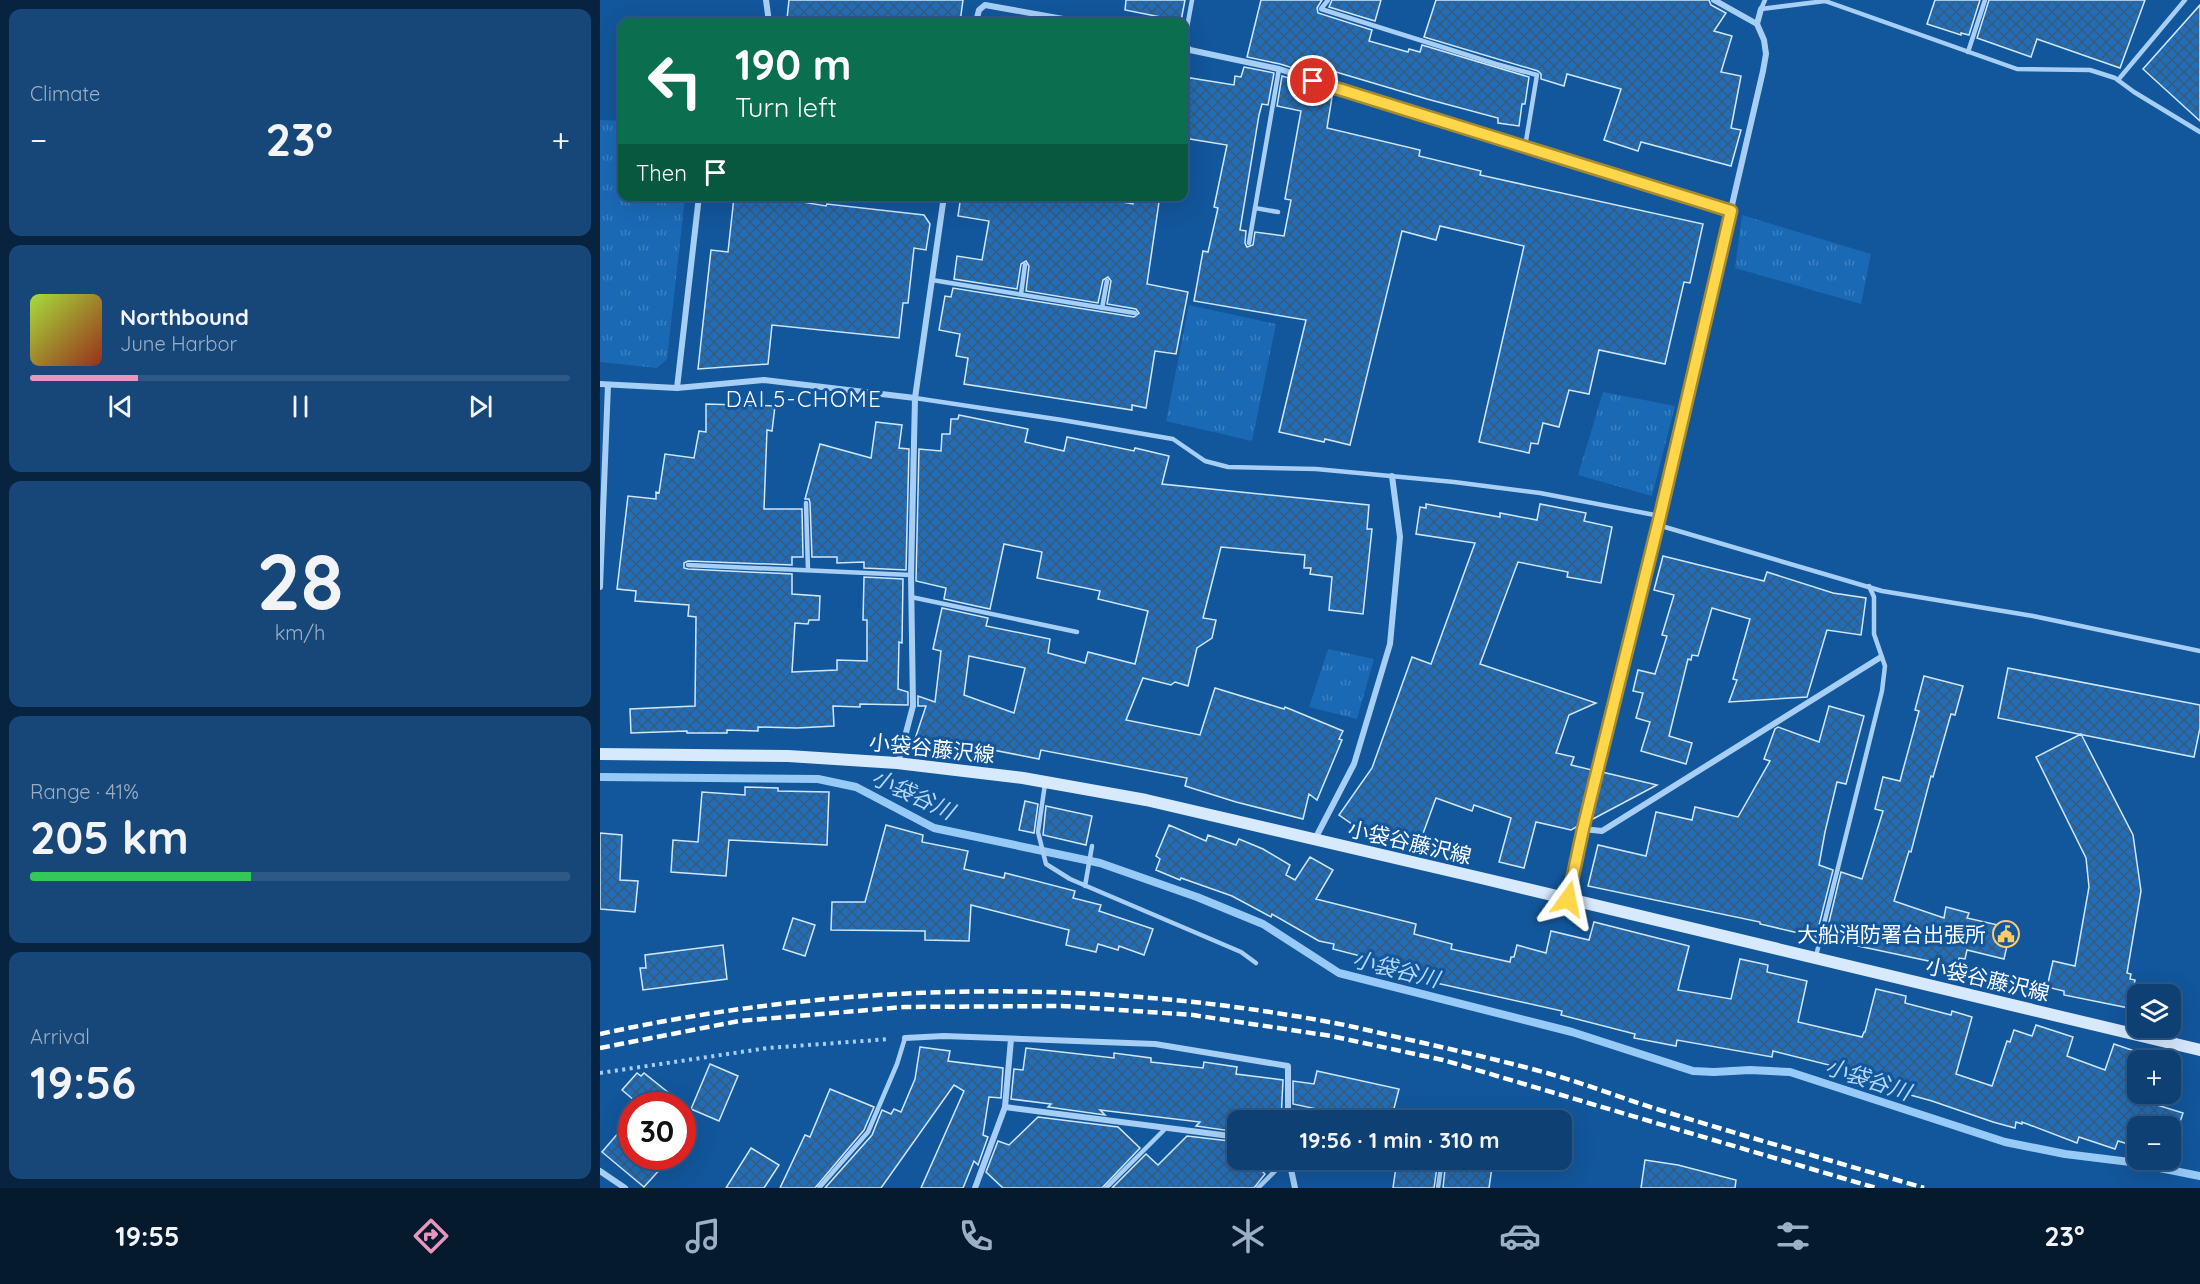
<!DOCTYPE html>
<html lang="en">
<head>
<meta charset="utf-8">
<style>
	:root { --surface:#0e4074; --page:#174779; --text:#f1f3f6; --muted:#9bafc5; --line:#2e5986; --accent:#e797bd }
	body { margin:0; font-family:Quicksand,"Noto Sans JP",sans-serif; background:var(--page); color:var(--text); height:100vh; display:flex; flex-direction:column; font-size:22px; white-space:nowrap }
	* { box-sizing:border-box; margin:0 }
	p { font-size:20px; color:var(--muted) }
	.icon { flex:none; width:33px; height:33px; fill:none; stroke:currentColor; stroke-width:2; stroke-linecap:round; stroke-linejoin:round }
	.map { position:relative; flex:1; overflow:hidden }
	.sheet { display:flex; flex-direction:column; gap:9px; padding:9px; background:#082340; width:600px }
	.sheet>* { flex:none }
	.banner { position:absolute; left:18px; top:18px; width:570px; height:183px; border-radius:12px; box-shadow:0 6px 24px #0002,0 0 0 2px var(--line); background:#0b6e4f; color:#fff; overflow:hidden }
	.fabs { position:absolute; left:1527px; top:984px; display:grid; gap:12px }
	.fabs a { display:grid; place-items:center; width:54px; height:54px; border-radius:12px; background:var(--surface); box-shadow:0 6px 24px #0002,0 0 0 2px var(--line); font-size:30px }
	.speed { position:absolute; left:18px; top:1092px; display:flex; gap:12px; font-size:30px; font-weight:700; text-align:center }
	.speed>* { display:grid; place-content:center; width:78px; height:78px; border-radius:50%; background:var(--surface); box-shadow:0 6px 24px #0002,0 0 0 2px var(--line); line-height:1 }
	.speed .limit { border:9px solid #d22; background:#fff; color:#111 }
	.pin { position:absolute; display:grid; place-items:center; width:51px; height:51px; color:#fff; margin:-26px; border:3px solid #fff; border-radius:50%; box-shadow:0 2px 6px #0007 }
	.me { position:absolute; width:66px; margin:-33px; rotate:12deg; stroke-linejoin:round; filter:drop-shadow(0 0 4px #0008) }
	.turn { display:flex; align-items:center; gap:21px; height:126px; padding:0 18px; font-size:27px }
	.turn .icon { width:78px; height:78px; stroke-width:2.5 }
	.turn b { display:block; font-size:42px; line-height:51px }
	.then { display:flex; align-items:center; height:57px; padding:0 18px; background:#0003; gap:12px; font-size:22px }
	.big { font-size:45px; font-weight:700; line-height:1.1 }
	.sheet .tile { flex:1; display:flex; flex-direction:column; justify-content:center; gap:9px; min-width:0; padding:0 21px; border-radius:12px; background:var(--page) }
	.sheet .dial { align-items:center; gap:0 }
	.dial b { font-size:78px; line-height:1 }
	.song { display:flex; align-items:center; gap:18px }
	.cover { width:72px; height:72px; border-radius:9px; background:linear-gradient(135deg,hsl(80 70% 55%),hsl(10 70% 35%)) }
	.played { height:6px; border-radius:3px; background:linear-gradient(90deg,var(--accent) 20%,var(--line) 20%) }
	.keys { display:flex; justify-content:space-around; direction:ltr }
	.heat { display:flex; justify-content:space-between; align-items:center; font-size:33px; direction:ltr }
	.charge { height:9px; border-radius:4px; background:linear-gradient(90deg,#34c759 41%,var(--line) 0) }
	.trip { position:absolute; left:627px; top:1110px; width:345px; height:60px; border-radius:12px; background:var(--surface); box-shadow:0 6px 24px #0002,0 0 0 2px var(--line); font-weight:700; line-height:60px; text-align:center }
	.menu { display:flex; height:96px; justify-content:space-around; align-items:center; background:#061a2e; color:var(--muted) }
	.menu .icon { width:42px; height:42px }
	.menu .active { color:var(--accent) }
	.menu b { font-size:27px; color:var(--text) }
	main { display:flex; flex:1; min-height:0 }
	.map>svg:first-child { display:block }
</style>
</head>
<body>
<main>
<section class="sheet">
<div class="tile"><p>Climate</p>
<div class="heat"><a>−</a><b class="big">23°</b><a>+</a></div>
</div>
<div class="tile">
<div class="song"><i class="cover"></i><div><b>Northbound</b><p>June Harbor</p></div></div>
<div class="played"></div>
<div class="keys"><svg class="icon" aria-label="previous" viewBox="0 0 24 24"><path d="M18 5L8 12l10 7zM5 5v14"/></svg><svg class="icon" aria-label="pause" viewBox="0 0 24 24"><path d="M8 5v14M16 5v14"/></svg><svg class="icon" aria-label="next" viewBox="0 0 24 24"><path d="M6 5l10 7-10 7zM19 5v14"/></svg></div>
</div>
<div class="tile dial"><b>28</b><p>km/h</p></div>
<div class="tile"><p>Range · 41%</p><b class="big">205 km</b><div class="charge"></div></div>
<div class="tile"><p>Arrival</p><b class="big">19:56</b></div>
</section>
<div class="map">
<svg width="1600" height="1188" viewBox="0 0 1600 1188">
	<defs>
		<pattern id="park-tufts" width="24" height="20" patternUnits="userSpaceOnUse" patternTransform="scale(1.5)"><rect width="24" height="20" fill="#1a69b5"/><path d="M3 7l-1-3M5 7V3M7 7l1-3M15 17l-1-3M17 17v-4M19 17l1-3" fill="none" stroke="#3c80c0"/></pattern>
		<pattern id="building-cross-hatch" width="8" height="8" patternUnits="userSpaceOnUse" patternTransform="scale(1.5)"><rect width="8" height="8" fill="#206eba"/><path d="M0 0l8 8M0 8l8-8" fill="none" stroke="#3a5a78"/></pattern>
	</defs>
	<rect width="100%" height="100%" fill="#12569b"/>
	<g fill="url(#park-tufts)">
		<polygon points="0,120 22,121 22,196 85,197 67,359 57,368 0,362"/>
		<polygon points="1142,215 1271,254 1261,304 1135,268"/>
		<polygon points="589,305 676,324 652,441 566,421"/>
		<polygon points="1003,392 1075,406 1052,496 978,475"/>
		<polygon points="728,649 774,659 757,719 709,707"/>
	</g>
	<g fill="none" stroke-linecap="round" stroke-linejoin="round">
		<polyline stroke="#98caf7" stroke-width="8" points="0,777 218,779 256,787 334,828 500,863 597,897 663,924 739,973 972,1032 1093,1071 1114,1072 1150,1070 1190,1072 1405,1142 1465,1154 1530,1162 1600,1176"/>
	</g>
	<g fill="url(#building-cross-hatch)" stroke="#cfe7fe" stroke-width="1.5" fill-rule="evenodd">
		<polygon points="189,0 363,0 360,22 246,22 213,20 213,22 187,19"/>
		<polygon points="526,0 585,0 581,21 525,10"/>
		<polygon points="661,0 722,0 717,8 718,13 772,30 769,41 808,52 809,49 820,52 822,45 929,77 925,104 922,104 919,126 898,123 898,118 827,99 736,72 735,81 680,64 647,57"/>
		<polygon points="732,0 781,0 775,21 729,7"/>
		<polygon points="836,0 1109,0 1111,5 1126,13 1114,31 1132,36 1121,72 1141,76 1131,128 1141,130 1131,166 1041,142 1038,151 1004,140 1021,89 967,74 964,86 941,79 941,74 938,71 824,37"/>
		<polygon points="1335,0 1380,0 1369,35 1361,33 1361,35 1327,24"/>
		<polygon points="1389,0 1545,0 1520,68 1437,39 1431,57 1377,38"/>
		<polygon points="1600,5 1600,121 1543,69"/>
		<polygon points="644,67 674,73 668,105 662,104 659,115 640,230 646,231 645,243 647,247 653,245 655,232 684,236 691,200 685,199 701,111 677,106 682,76 733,91 727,128 820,150 819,156 881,171 880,175 1103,224 1090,283 1084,282 1065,364 999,350 989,394 969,390 959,427 943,423 938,444 931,443 929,453 879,442 924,246 840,226 836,240 802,231 750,445 725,439 724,442 679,432 706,320 594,301 603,251 608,252 618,208 614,207 627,145 584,138 584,77 634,85 635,76 641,77"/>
		<polygon points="361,196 487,196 533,204 534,198 559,202 547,284 588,292 576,354 555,351 546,408 532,405 532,410 364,384 368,358 356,356 360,334 339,330 345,296 351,297 353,288 534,317 539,313 536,309 507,304 511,281 508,277 503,280 498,303 426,291 429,266 426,261 421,264 417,289 354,279 357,256 382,260 389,221 358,216"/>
		<polygon points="134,197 184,201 185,199 226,206 227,204 324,215 330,224 326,250 314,248 308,303 303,303 299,338 172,325 168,364 98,369 111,250 128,252"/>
		<polygon points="106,404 175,406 172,431 167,430 164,509 202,509 203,557 192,557 192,565 88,561 84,563 84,568 88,569 192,574 192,594 220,596 219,620 209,620 208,624 195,623 192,672 237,670 237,660 267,661 267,620 263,620 264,577 303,579 302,643 299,642 298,689 308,692 308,705 260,704 260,707 233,706 234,726 197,728 158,727 158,731 127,730 127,733 87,733 87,731 31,733 30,709 95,706 96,617 88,616 89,605 35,601 36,591 17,589 28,496 56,499 56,492 59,493 65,454 94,458 99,431 106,432"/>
		<path d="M359,415L428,429L425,442L464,451L467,437L534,451L535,448L569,456L562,484L769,505L767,529H772L763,614L729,610L732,577L710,574L711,568H704L705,555L621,547L603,618L616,620L612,638L597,648L588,686L575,682L571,685L543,678L526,720L600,735L615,688L684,709L685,707L743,731L739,739L742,740L717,800L709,794L703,819L636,802L585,786L587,778L441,750L439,759L383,748L380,756L343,742L340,751L314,742L326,706H318V696L335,702L341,651L333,649L342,608L388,618L386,626L450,639L448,653L485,663L488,652L535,664L548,611L498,599L500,591L437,578L442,552L404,544L390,609L344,599L346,588L316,581L319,449L341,451L342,434H350L351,419H358ZM369,656L425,668L414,713L364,695Z"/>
		<polygon points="276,422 302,425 299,448 309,449 306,570 264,568 264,562 237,563 237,557 212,557 210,503 209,499 205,499 220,444 271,458"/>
		<polygon points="826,504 900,517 900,513 937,520 940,504 986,513 984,521 1012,527 1001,583 967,577 968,572 918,562 880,664 996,703 969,715 956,753 974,757 971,765 992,770 978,826 971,830 936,822 924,868 899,862 911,818 874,805 872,811 836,798 820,842 774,826 768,835 739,815 772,768 812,657 831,664 875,543 816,534 820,507 826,508"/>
		<polygon points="1063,556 1164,581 1167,572 1233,593 1266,598 1261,635 1227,630 1207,697 1129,702 1137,680 1133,679 1150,619 1112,608 1098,656 1092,655 1091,660 1088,659 1069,736 1092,743 1086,764 1041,751 1050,722 1036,718 1043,693 1033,691 1038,670 1055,674 1067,636 1062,635 1074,595 1054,590"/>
		<polygon points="1408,668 1600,705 1600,728 1594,757 1398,718"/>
		<polygon points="1324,676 1363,686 1355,715 1351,714 1333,777 1331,776 1311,852 1309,851 1294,901 1344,918 1346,907 1369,913 1367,918 1411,928 1404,959 1367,950 1365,959 1359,958 1357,967 1225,939 1241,872 1262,879 1283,811 1275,809 1283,777 1300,781 1319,711 1315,710"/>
		<polygon points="1229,706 1264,716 1246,784 1237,782 1225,832 1219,865 1233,870 1216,937 1160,924 1160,922 988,886 998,845 1046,856 1056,812 1092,820 1095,807 1138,817 1170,761 1164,759 1175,729 1178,727 1219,742"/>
		<polygon points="1481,734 1533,835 1541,891 1527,973 1531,974 1530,979 1535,980 1529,1008 1464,995 1464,991 1447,987 1453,961 1475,966 1489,887 1486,858 1436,757"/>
		<polygon points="1002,772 1057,785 991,820"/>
		<polygon points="145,787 178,788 178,791 229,792 227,845 129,840 126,876 71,872 73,840 98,842 102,792 145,795"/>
		<polygon points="425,801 438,804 434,833 419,830"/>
		<polygon points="446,806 492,816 486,845 443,835"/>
		<polygon points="286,825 323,835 322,842 368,851 364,869 404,878 405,873 475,891 473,898 501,905 499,911 553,929 544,955 519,946 518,950 498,944 496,952 466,945 469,930 371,905 369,941 325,940 325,931 231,930 232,902 265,902"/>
		<polygon points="569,825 606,841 608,835 636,845 639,839 663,849 690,865 686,875 695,880 710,857 733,870 716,899 816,924 814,934 852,944 851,949 910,962 911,957 914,957 917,945 946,953 951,931 989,940 994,922 1089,946 1078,990 1131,999 1140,959 1168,965 1167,972 1207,981 1198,1022 1262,1037 1264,1032 1265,1032 1276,989 1306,996 1305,1003 1351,1015 1352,1011 1372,1017 1356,1074 1392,1086 1407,1041 1410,1042 1414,1030 1432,1036 1436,1025 1473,1037 1467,1056 1505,1070 1514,1044 1549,1056 1550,1052 1572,1059 1570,1063 1570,1060 1538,1060 1538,1094 1561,1094 1557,1105 1583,1113 1570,1152 1570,1126 1538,1126 1538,1147 1518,1141 1515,1149 1479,1137 1477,1143 1422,1122 1422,1124 1416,1122 1415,1128 1393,1122 1332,1101 1303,1093 1304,1091 1252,1077 1253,1071 1173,1051 1172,1057 1077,1040 1076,1046 1034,1038 1035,1034 961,1015 962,1011 809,977 811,969 733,949 734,944 719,941 672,914 671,917 632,896 581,878 580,880 556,870 560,859 556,856"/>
		<polygon points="0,833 22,835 20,880 38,881 35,912 0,909"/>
		<polygon points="193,918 215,925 205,956 183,949"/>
		<polygon points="123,945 127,979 43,990 40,968 46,968 45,955"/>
		<polygon points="320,1047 350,1051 348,1061 403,1068 401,1098 389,1097 383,1135 388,1137 378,1165 374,1161 363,1188 321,1188 364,1091 354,1085 281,1188 225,1188 272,1135 282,1110 291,1114 294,1109 301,1112 315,1079"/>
		<polygon points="426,1048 514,1058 514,1053 551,1058 551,1062 603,1068 604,1062 637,1067 636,1074 683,1080 681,1120 638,1120 638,1132 596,1126 600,1122 500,1110 505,1115 448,1107 451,1104 411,1099 414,1069 423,1070"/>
		<polygon points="110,1064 138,1076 119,1121 91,1109"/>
		<polygon points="717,1071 799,1089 791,1120 768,1120 693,1104 693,1081 714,1084"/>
		<polygon points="37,1073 41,1076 44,1073 85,1106 41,1106 22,1090"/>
		<polygon points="230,1089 274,1107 264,1130 215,1188 180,1188 205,1135 210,1137"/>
		<polygon points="32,1117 32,1156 72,1156 44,1187 2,1152"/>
		<polygon points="438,1117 518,1127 540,1148 502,1188 403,1188 386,1172 398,1141 409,1145"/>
		<polygon points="587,1136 638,1142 638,1160 674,1160 662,1171 665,1174 654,1188 512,1188 546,1154 558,1165"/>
		<polygon points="151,1148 179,1165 164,1188 126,1188"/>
		<polygon points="797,1160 838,1160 834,1188 793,1188"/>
		<polygon points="846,1160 893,1160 889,1188 843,1188"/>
		<polygon points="1045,1160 1078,1165 1136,1180 1135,1188 1041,1188"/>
	</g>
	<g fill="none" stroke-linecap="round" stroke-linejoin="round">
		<polyline stroke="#a7cef4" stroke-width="4" stroke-dasharray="3 4.5" stroke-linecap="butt" points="0,1073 168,1048 290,1039"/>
		<g stroke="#a7cef4" stroke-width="4.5">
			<polyline points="728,0 721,9 896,64 937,75 925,147"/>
			<polyline points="1165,0 1161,9 1225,1 1417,69 1490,70 1515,78 1534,92 1600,132"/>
			<polyline points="584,44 592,0"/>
			<polyline points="1368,52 1385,0"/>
			<polyline points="1518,80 1585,0"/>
			<polyline points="655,208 678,212"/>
			<polyline points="649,243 679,69"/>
			<polyline points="332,280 535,313"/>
			<polyline points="421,294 425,265"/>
			<polyline points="502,308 507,281"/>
			<polyline points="315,398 462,420 573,439 605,461 628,467 716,469 854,482 940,493 1060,516"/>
			<polyline points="206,503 208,570"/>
			<polyline points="1058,525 1282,591 1433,616 1600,651"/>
			<polyline points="88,565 311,575"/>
			<polyline points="311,597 477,632"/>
			<polyline points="445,784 438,832 446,864 470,879 641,952 656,963"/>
			<polyline points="485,886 492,846"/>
			<polyline points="1216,956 1282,691 1285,666 1274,634 1274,597 1269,586"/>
			<polyline points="219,1188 268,1132 297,1064 305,1038"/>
			<polyline points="506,1188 565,1129"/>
			<polyline points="658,1188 686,1160"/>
			<polyline points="838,1188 842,1160"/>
		</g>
		<g stroke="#a7cef4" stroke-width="6">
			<polyline points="166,0 169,22"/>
			<polyline points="1114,0 1157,24"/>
			<polyline points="376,22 379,10 385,5 480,22"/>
			<polyline points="584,44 590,50 679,69 1131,211"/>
			<polyline points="0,384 77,388 164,380 315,398"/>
			<polyline points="77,388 99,196"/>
			<polyline points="0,587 8,385"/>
			<polyline points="298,763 313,706 311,575 315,398 344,196"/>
			<polyline points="983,829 1002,831 1281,657"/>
			<polyline points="715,839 754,764 790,644 800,537 792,476"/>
			<polyline points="968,898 983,829 1060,516 1163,71 1166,54 1164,40 1157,24 1161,9"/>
			<polyline points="305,1038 344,1036 555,1044 688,1066 688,1120"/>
			<polyline points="405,1107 638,1137"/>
			<polyline points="689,1160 695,1188"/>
			<polyline points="0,1171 25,1188"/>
			<polyline points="375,1188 405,1107 411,1039"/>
		</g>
		<polyline stroke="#d6e9fd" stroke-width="12" points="0,754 188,756 297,763 423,778 546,800 881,878 1600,1050"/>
		<g stroke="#fff" stroke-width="4.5" stroke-dasharray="10 4.5" stroke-linecap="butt">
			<path d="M0,1034C239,982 488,977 729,1022C758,1027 786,1035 815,1041C859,1051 903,1061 947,1073C986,1084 1024,1099 1063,1111C1150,1138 1237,1162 1324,1188"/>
			<polyline points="0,1048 139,1021 304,1007 462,1006 593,1015 731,1036 843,1060 1276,1188"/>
		</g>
	</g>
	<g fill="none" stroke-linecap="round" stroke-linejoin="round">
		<defs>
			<polyline id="route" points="713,81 1131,211 1060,516 983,829 968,899"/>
		</defs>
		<use href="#route" stroke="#a68a30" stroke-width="15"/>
		<use href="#route" stroke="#ffd54a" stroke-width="10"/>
	</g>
	<defs>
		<symbol id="civic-ring" viewBox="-11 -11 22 22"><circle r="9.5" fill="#12569b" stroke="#ffcb69" stroke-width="1.5"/><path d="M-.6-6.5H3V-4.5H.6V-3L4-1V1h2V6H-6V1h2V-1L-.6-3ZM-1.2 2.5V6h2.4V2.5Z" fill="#ffcb69"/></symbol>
	</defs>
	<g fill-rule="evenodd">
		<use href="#civic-ring" x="1391" y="919" width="30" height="30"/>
	</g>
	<g text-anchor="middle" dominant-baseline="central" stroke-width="6" stroke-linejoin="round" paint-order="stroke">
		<g font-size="21" fill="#fff" stroke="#12569b">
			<text transform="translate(332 748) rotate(6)">小袋谷藤沢線</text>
			<text transform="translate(810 842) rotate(13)">小袋谷藤沢線</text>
			<text transform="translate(1388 979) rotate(13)">小袋谷藤沢線</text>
		</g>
		<g font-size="21" fill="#fff" stroke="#12569b" text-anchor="end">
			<text x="1386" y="934">大船消防署台出張所</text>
		</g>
		<g font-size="22" letter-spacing="1.5" fill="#fff" stroke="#12569b">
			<text x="204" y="399">DAI 5-CHOME</text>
		</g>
		<g font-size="22" font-style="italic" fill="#b3d8fa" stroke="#12569b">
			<text transform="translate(313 794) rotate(25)">小袋谷川</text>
			<text transform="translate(796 969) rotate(14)">小袋谷川</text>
			<text transform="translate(1268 1079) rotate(18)">小袋谷川</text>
		</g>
	</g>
</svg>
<div class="fabs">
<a><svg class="icon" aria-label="layers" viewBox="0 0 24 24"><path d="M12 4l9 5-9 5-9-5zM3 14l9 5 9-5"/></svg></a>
<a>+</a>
<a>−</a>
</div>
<div class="speed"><div class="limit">30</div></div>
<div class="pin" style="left:713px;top:81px;background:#d93025"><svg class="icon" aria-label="arrive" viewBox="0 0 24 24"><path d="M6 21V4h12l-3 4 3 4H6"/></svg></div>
<svg class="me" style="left:968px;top:899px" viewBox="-20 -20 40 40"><path d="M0-17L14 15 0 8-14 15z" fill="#ffd54a" stroke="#fff" stroke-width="4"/></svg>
<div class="trip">19:56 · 1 min · 310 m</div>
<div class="banner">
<div class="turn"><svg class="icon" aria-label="left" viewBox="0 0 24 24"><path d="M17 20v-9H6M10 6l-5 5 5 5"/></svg><div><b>190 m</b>Turn left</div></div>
<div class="then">Then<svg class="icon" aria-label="arrive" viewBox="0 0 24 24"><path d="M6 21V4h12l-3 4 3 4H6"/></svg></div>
</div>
</div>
</main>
<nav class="menu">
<b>19:55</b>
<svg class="icon active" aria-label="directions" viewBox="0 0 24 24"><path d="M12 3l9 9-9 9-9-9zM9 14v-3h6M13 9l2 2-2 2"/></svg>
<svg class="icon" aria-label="music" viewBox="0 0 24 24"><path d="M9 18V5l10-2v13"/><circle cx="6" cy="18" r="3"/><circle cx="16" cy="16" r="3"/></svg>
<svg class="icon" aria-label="phone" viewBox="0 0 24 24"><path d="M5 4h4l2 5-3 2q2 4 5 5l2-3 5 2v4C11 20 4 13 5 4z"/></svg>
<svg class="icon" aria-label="climate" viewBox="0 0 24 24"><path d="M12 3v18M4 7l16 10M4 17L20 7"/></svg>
<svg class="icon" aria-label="car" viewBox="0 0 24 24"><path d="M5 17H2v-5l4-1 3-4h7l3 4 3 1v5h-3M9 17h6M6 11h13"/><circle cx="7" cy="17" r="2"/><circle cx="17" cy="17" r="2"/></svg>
<svg class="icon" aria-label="filters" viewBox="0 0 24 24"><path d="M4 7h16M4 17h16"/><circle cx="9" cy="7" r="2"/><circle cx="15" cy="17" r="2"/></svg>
<b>23°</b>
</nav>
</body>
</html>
